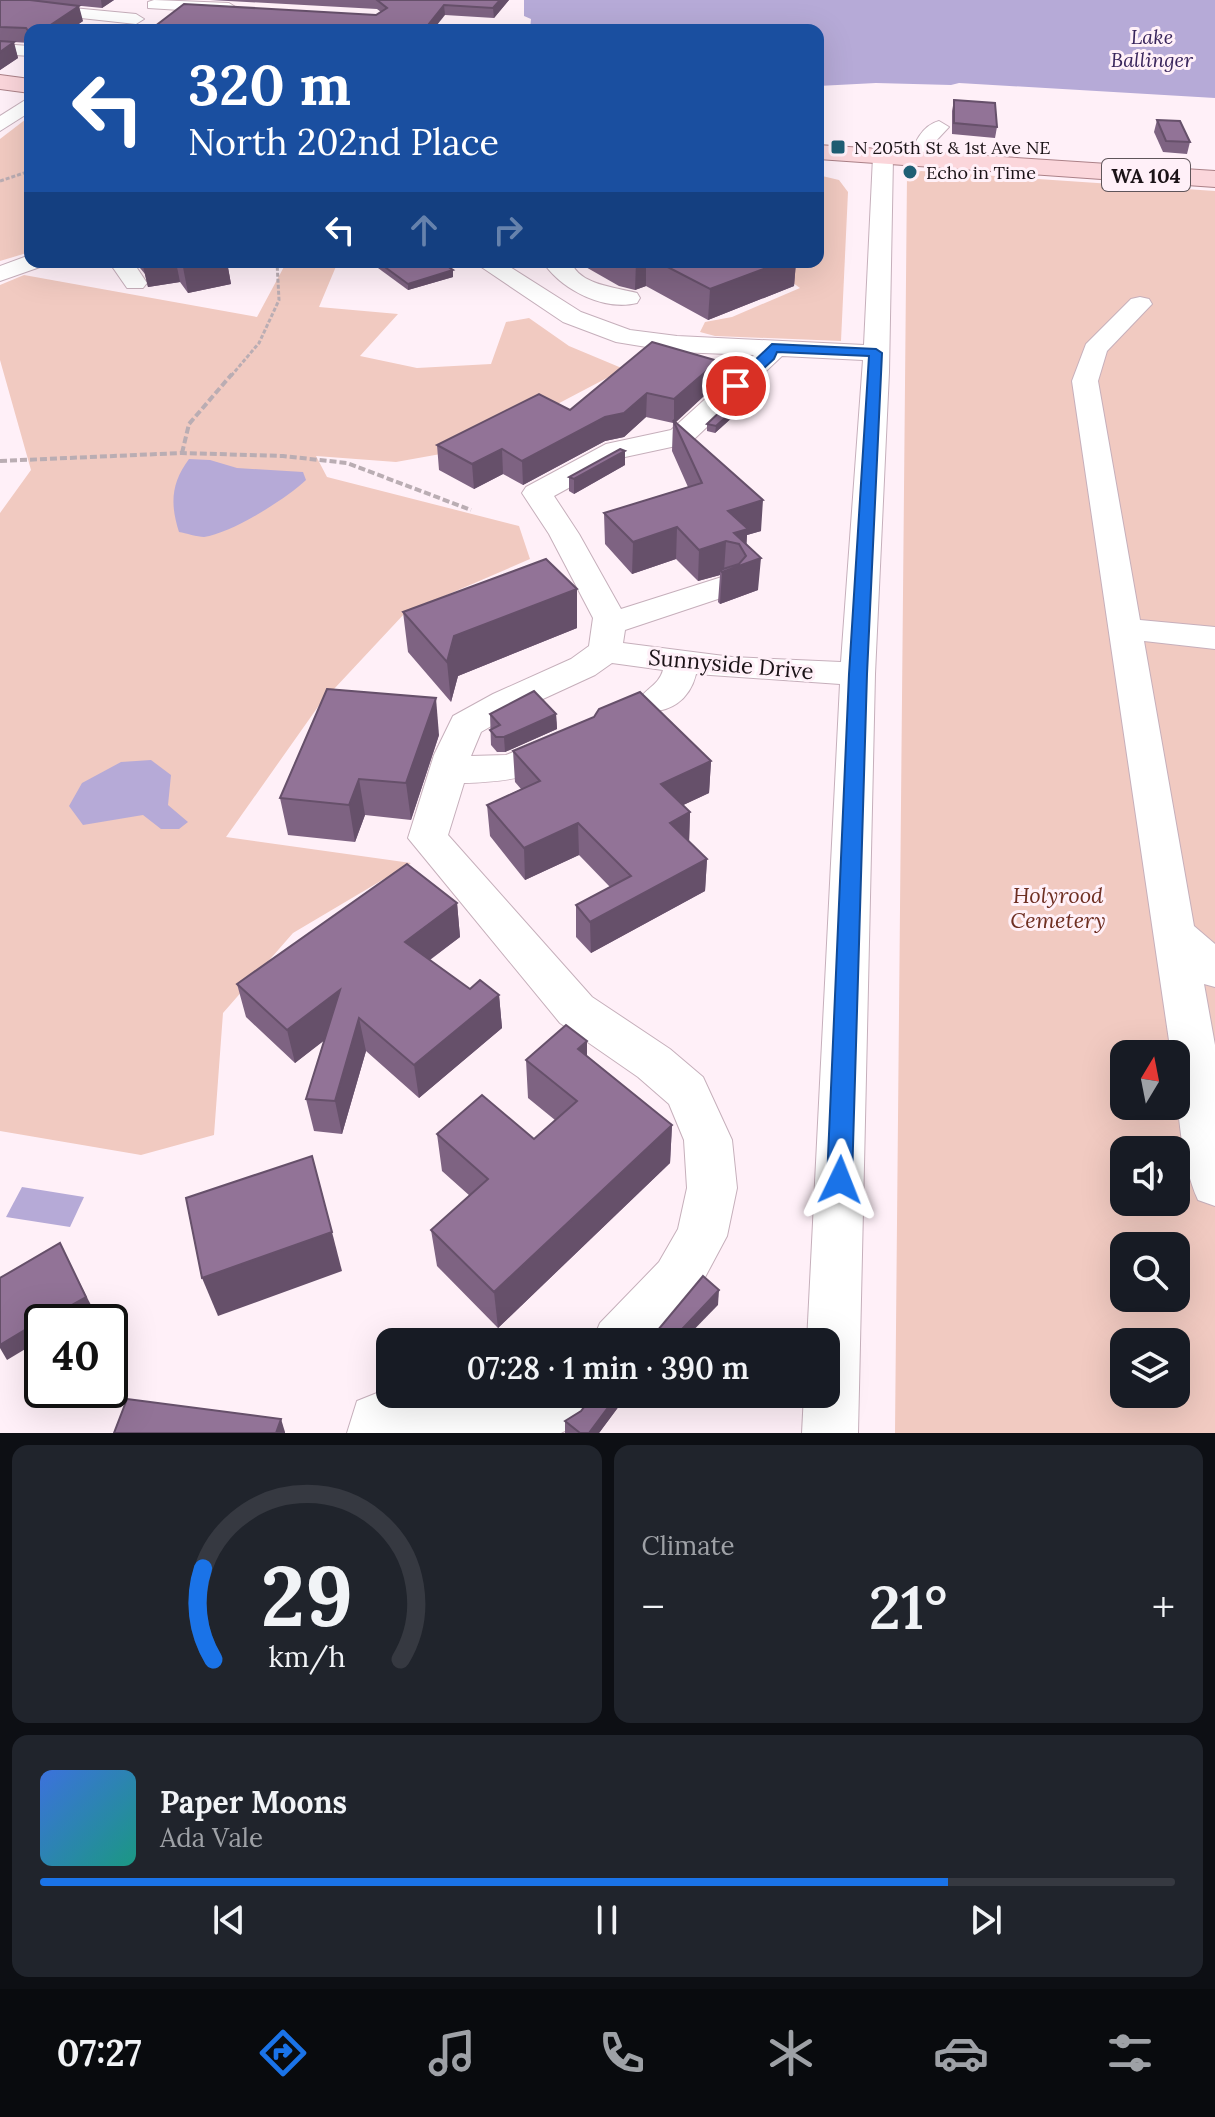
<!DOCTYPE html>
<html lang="en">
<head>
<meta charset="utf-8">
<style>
	:root { --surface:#171b24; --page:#20242c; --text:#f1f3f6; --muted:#9ea1a6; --line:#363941; --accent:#1a73e8 }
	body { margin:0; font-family:Lora,serif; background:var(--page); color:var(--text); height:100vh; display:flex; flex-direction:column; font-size:30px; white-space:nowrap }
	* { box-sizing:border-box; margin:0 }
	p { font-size:26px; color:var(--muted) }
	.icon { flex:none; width:44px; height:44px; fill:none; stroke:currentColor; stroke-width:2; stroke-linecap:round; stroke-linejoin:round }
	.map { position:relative; height:1433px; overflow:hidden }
	.side { display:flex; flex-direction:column; gap:12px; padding:12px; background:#0d0f14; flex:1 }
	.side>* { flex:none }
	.top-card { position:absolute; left:24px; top:24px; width:800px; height:244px; border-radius:16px; box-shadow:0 8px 32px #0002; background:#1a4fa0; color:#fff; overflow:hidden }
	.needle { width:52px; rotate:10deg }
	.controls { position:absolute; left:1110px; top:1040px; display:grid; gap:16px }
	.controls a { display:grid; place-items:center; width:80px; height:80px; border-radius:16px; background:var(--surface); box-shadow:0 8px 32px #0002; font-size:40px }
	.speed { position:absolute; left:24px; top:1304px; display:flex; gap:16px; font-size:40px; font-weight:700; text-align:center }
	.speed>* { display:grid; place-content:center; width:104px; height:104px; border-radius:50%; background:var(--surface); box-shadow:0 8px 32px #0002; line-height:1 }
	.speed .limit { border:4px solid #111; border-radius:12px; background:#fff; color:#111 }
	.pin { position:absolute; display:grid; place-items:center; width:68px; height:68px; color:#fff; margin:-34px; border:4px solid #fff; border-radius:50%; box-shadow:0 2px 8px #0007 }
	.me { position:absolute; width:88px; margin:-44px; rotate:2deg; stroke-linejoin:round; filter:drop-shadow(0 0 6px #0008) }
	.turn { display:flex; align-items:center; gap:28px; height:168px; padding:0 32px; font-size:36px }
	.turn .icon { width:104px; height:104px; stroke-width:2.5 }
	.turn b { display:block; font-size:56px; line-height:68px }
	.lanes { display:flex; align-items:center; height:76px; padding:0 32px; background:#0003; justify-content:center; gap:40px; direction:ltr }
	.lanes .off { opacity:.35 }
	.big { font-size:60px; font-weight:600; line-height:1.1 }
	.side .card { flex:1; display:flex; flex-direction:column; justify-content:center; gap:12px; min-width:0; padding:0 28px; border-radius:16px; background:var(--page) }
	.side .dial { align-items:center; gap:0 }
	.dial svg { height:208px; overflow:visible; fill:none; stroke:var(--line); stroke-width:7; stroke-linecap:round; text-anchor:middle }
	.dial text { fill:var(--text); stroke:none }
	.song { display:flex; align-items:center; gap:24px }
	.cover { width:96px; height:96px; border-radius:12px; background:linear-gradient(135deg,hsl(220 70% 55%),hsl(170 70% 35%)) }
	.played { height:8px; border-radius:4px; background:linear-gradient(90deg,var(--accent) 80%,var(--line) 80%) }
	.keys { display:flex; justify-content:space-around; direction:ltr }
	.heat { display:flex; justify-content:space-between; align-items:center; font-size:44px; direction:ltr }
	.side .tiles { flex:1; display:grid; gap:12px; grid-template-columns:1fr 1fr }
	.card:last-child { grid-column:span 2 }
	.trip { position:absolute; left:376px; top:1328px; width:464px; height:80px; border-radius:16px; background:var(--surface); box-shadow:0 8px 32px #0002; font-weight:600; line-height:80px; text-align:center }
	.menu { display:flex; height:128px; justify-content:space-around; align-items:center; background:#090b0e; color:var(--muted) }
	.menu .icon { width:56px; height:56px }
	.menu .on { color:var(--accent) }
	.menu b { font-size:36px; color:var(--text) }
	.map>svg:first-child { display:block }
</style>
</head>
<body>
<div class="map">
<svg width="1215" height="1433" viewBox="0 0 1215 1433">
	<rect width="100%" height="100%" fill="#fff0f8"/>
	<g fill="#f1cac1" fill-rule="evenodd">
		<polygon points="30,116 30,252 0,261 0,139"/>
		<path d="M921,171L1215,191V1433H895L907,175ZM1124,1054H1176V1106H1124ZM1124,1150H1176V1202H1124ZM1124,1246H1176V1298H1124ZM1124,1342H1176V1394H1124Z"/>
		<polygon points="818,175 839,180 848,192 841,341 715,336 700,332 705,322 732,317 800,288 775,270 781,262 818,262"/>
		<polygon points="286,263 337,264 319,307 398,314 360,356 417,368 491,364 506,322 529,318 569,346 624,369 474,448 396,462 316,456 327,477 519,526 530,559 405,613 320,704 226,837 411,863 293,933 223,1013 214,1135 141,1155 0,1131 0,513 31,470 0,360 0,285 24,275 257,317"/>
	</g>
	<g fill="#b6aad7">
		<polygon points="524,0 1215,0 1215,98 959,83 951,85 876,83 818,86 818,30 530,30 531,19 524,16"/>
		<path d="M189,459L210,460L237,468L303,472L306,480C286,499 232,533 204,537C197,537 186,533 179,532C170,504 171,483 189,459Z"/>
		<polygon points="151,760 171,775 168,805 188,822 179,829 161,829 143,815 83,825 69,806 82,783 121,762"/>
		<polygon points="22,1187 84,1197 70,1227 6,1217"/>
	</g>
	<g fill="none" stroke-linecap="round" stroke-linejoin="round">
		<defs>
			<g id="minor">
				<polygon points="154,0 229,3 237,8 229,13 148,8 148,2"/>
				<polygon points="41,5 136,14 144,19 136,24 35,13 33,10 35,7"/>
				<polygon points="0,44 30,46 30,56 0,54"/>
				<polygon points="30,97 30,112 0,131 0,116"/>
				<path d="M939,121L949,127L934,143L926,164H912L909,160C914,144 921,126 939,121Z"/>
				<path d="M883,151L893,157L889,372L875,674L858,1433H802L804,1394H826V1342H807L840,684L696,674C690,699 669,716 643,709L638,701C646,688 659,685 663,670L612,663L595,675L519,710L481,732L471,756L506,755L558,734L571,738L576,747C558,778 496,782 464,783L448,835L592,997L670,1049L703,1077L732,1140L737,1188L727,1236L695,1296L655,1342H592L600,1323L659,1262L678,1229L687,1188L684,1140L669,1104L638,1077L560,1023L408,838L434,755L453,716L493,694L571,659L589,646L593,618L549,534L522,493L526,487L606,444L671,430L754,355L677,352L616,342L563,322L474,262H502L581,312L630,330L677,336L864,345L873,157ZM782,356L863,360L841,662L732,657L623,643L625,630L736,593L741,586L736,579L725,576L621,609L579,534L554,496L625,457L690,443Z"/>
				<polygon points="30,255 30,262 44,262 40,267 0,281 0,266"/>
				<polygon points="109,262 133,262 147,283 143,288 127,288"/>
				<path d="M547,262H571C580,285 614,287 637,293L640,298L637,303C605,311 564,291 545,265Z"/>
				<path d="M1140,297L1149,299L1152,304L1107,351L1098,381L1140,620L1215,627V649L1144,641L1194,926L1215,944V987L1204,984L1215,1045V1206L1198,1200C1180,1161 1176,1097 1176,1054H1171L1072,381L1086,344L1131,299Z"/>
				<path d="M377,1393L511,1399L522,1394H597C589,1415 581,1423 561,1433H347L357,1401Z"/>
			</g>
			<g id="major">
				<polygon points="0,75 30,79 30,93 0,89"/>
				<polygon points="818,145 1215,171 1215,187 818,159"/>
			</g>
		</defs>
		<use href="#minor" stroke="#c6afbb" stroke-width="2"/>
		<use href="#major" stroke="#ab8087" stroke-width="2"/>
		<g stroke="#baadb3" stroke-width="3" stroke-dasharray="4 2" stroke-linecap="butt">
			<polyline points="0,181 30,171"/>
			<polyline points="231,376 259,343 279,300 277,262"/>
		</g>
		<g stroke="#baadb3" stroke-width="4" stroke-dasharray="7 3" stroke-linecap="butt">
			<polyline points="182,453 189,424 232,374"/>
			<polyline points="0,461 182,453 283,456 347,463 471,510"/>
		</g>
		<use href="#minor" fill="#fff" fill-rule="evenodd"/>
		<use href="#major" fill="#fbd6db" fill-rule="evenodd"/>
	</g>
	<g fill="#7e6382">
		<polygon points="0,0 114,0 102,8 41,2 83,21 70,30 30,30 30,43 13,42 18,58 0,70"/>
		<polygon points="210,0 509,0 494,18 445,15 376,15 381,12 377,9"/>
		<polygon points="954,100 997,127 995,138 952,134 952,111"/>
		<polygon points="1157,120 1190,142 1187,154 1163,152 1154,132"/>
		<polygon points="139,262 227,262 231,284 188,293 180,282 148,287 145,274 140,268"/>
		<polygon points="378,262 453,277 408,290 378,268"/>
		<polygon points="577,262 796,262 794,286 708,320 646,286 635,290 619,286"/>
		<polygon points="718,361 717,384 675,422 761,531 747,535 746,545 758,590 720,604 718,602 720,575 698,581 676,559 632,574 605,544 604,513 688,487 672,451 673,423 646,417 624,437 605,441 523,485 503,474 474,489 439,470 437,445 570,410"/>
		<polygon points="756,390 755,397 715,433 707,431 707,424"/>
		<polygon points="625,465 574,494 569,491 569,477"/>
		<polygon points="403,612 577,628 458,676 451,702 408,652"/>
		<polygon points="490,714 556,714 557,729 505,752 497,752 491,745"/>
		<polygon points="439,735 411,820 365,815 355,842 288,835 280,798"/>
		<polygon points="513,751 711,761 709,793 683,805 690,812 689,841 707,859 705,891 591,953 576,937 576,905 610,887 579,855 525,880 490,836 487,805 521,789 515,782"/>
		<polygon points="457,903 460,937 430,960 470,989 499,995 502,1028 419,1098 366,1051 342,1134 314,1131 306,1099 324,1040 295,1063 246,1017 237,984"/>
		<polygon points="587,1056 672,1125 670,1163 498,1328 437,1266 431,1230 470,1196 442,1171 437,1134 534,1139 555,1120 528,1098 526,1060"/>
		<polygon points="594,1394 628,1394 599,1433 565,1433 565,1421 581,1411"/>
	</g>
	<g fill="#66506a">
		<polygon points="101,0 114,0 102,8"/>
		<polygon points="500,0 509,0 494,18 493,8"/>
		<polygon points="444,5 445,15 433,30 424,30"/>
		<polygon points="79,6 83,21 70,30 43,30"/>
		<polygon points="14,42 18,58 0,70 0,52"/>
		<polygon points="142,262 176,262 180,282 148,287"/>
		<polygon points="182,262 227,262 231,284 188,293"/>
		<polygon points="636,262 646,262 646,286 635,290"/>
		<polygon points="782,262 796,262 794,286 708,320 710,289"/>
		<polygon points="453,270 453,277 408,290 408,284"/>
		<polygon points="718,361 717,384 674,424 674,399"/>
		<polygon points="756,390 755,397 715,433 716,426"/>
		<polygon points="647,393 646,417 624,437 605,441 523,485 522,461"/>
		<polygon points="502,449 503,474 474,489 472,464"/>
		<polygon points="625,451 625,465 574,494 574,479"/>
		<polygon points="763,500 761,531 747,535 746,555 739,544 734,540 726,542 724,571 761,558 758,590 720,604 722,572 720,570 720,575 698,581 699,550 728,511"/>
		<polygon points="677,527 676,559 632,574 633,542"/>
		<polygon points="577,589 577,628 458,676 451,702 447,662 454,636"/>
		<polygon points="436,698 439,735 411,820 406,783"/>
		<polygon points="556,714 557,729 505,752 504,737"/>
		<polygon points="711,761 709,793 660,816 661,784"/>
		<polygon points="359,779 365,815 355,842 349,805"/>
		<polygon points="690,812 689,844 670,823"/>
		<polygon points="578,823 579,855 525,880 524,848"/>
		<polygon points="707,859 705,891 591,953 590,922"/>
		<polygon points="457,903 460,937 409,975 405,942"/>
		<polygon points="340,990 347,1023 295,1063 287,1030"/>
		<polygon points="499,995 502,1028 419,1098 414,1065"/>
		<polygon points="359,1018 366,1051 342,1134 335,1101"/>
		<polygon points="587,1041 587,1079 578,1049"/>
		<polygon points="672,1125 670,1163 498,1328 494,1292"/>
		<polygon points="332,1232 342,1271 218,1316 202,1278"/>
		<polygon points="67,1258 94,1311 75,1322 68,1322 63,1310"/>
		<polygon points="719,1290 718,1305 682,1342 670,1342"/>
		<polygon points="35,1324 42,1339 7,1360 0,1348 0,1345"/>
		<polygon points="618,1394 628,1394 599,1433 589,1433"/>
		<polygon points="281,1419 285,1432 285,1433 276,1433"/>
	</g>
	<g fill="#927397" stroke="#66506a" stroke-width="2">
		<polygon points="0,0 30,0 79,6 43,30 30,30 29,32 26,28 0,27"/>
		<polygon points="377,0 500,0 493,8 444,5 424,30 150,30 184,4 376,15 387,8"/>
		<polygon points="0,41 14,42 0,52"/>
		<polygon points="954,100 995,103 997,127 954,123"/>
		<polygon points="1157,120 1180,121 1190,142 1166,141"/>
		<polygon points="378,262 441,262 453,270 408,284"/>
		<polygon points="658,262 782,262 710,289"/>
		<polygon points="652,342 718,361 674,399 647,393 624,413 605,417 522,461 502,449 472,464 437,445 539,394 570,410"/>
		<polygon points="746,387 756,390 716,426 707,424"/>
		<polygon points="673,420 763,500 728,511 748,529 734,533 761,558 722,572 720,570 739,564 746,556 739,544 726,541 699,550 677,527 633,542 604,513 702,483"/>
		<polygon points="620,449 625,451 574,479 569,477"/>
		<polygon points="546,559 577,589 454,636 447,662 403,612"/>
		<polygon points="327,689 436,698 406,783 359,779 349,805 280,798"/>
		<polygon points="534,691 556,714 504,737 496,737 490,730 500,725 490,714"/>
		<polygon points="640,692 711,761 661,784 690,812 670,823 707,859 590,922 576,905 631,876 578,823 524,848 487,805 540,781 513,751 594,717 599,709"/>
		<polygon points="407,864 457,903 405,942 470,989 480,980 499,995 414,1065 359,1018 335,1101 306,1099 340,990 287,1030 237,984"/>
		<polygon points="566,1025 587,1041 578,1049 672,1125 494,1292 431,1230 488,1179 437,1134 482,1095 534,1139 577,1101 526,1060"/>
		<polygon points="312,1156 332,1232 202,1278 186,1198"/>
		<polygon points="60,1243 86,1297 63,1310 68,1322 42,1322 42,1339 35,1324 0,1345 0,1278"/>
		<polygon points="703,1276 719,1290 670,1342 621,1342 632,1331 658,1330"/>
		<polygon points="594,1394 618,1394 589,1433 580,1433 565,1421 581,1411"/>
		<polygon points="127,1399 281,1419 276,1433 114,1433"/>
	</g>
	<polygon fill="#1a73e8" stroke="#114b97" stroke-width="2" points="772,344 876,349 882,353 867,674 852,1180 848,1188 840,1191 831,1188 827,1180 849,674 869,356 777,352 774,359 741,389 731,389 731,383"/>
	<g fill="#1f5f75" stroke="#fff0f8" stroke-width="3">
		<rect x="830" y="139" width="16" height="16" rx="4"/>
		<circle cx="910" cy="172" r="8"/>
	</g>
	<g text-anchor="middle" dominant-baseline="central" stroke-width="6" stroke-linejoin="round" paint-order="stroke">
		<g font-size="18" fill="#1b1317" stroke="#fff0f8" text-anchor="start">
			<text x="854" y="147">N 205th St &amp; 1st Ave NE</text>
			<text x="926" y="172">Echo in Time</text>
		</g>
		<g font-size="20" font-style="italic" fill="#39255c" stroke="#fff0f8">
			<text x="1152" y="36">Lake<tspan x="1152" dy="23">Ballinger</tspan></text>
		</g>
		<rect fill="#fff0f8" stroke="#5f555a" stroke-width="2" x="1102" y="159" width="88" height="32" rx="6"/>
		<g font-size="20" font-weight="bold" fill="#1b1317">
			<text x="1146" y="175">WA 104</text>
		</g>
		<g font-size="22" fill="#1b1317" stroke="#fff0f8">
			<text transform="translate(731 664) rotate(5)">Sunnyside Drive</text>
		</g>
		<g font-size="22" font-style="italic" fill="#6f2f22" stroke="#fff0f8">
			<text x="1058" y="895">Holyrood<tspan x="1058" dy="25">Cemetery</tspan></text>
		</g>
	</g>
</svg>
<div class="controls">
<a><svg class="needle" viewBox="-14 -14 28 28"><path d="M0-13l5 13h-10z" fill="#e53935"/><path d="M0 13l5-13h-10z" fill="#9ea1a6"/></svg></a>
<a><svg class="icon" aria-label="sound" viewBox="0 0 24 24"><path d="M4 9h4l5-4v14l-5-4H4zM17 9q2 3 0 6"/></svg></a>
<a><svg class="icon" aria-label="search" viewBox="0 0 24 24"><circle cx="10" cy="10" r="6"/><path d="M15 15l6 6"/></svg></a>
<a><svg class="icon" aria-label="layers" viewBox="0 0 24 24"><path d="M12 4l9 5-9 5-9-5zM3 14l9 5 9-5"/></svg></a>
</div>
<div class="speed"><div class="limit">40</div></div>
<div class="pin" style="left:736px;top:386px;background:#d93025"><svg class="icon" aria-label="arrive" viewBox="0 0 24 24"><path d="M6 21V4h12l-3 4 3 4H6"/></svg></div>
<svg class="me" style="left:840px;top:1180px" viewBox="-20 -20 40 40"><path d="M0-17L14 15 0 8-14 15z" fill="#1a73e8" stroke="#fff" stroke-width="4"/></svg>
<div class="trip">07:28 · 1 min · 390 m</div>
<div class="top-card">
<div class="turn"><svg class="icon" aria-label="left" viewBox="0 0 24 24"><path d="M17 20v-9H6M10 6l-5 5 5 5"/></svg><div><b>320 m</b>North 202nd Place</div></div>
<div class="lanes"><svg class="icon" aria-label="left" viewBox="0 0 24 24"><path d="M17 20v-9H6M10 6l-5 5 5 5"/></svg><svg class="icon off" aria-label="ahead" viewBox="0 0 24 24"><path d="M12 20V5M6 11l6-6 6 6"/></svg><svg class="icon off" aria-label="right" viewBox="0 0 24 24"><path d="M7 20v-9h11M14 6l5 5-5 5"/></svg></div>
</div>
</div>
<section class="side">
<div class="tiles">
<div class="card dial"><svg viewBox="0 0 100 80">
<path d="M14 69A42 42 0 1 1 86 69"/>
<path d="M14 69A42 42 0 0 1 10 34" stroke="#1a73e8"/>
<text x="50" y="56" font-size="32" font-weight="700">29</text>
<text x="50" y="72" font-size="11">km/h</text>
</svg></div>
<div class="card"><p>Climate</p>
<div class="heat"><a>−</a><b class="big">21°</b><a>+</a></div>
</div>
<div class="card">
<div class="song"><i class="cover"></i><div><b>Paper Moons</b><p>Ada Vale</p></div></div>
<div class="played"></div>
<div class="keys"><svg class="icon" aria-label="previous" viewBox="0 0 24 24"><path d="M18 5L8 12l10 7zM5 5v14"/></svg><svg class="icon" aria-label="pause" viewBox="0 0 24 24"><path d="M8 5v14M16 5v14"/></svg><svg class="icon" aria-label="next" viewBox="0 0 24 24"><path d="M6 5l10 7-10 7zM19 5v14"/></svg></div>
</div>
</div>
</section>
<nav class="menu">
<b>07:27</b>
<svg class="icon on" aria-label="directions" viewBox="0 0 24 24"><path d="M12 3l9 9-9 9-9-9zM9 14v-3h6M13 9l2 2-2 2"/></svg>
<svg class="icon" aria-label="music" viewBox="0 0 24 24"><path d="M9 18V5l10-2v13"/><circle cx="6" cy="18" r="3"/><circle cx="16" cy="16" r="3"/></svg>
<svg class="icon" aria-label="phone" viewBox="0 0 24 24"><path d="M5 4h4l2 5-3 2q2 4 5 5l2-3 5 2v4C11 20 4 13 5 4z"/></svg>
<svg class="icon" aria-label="climate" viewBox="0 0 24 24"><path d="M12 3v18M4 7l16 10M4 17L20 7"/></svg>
<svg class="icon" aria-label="car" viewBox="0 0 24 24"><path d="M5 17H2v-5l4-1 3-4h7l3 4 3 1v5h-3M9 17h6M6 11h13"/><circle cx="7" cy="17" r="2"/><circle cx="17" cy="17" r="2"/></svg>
<svg class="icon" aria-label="filters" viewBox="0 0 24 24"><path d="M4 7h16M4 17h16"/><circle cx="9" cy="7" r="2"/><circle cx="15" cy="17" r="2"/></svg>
</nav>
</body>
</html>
